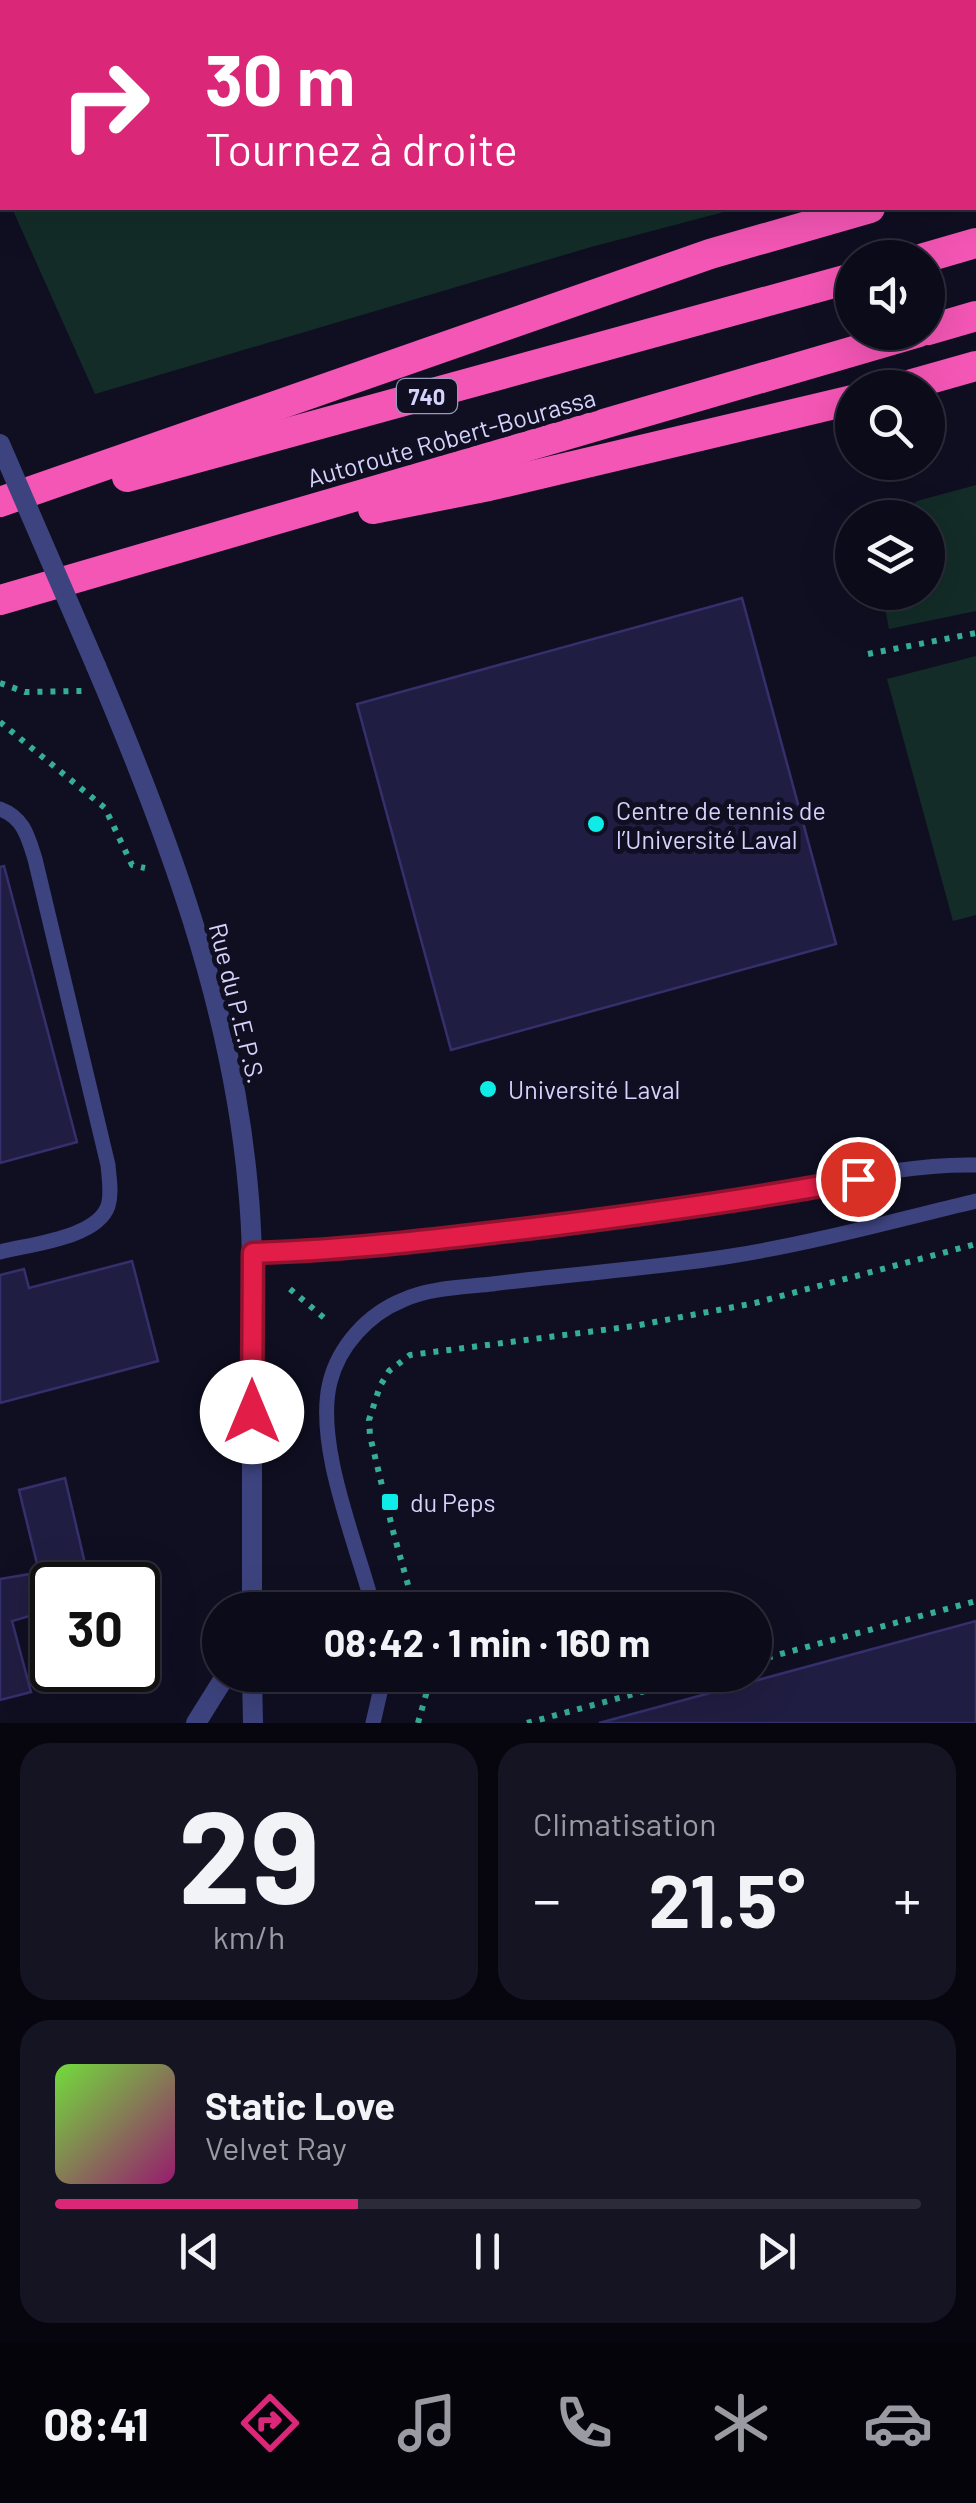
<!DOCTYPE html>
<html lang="fr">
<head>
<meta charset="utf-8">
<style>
	:root { --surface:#0c0b1a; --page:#151423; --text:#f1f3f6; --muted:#9a9ba2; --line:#2c2b39; --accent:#db2777 }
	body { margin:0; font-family:Barlow,sans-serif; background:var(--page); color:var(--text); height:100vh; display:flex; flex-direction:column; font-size:38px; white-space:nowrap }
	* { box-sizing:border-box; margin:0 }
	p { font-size:32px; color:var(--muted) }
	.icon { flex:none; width:55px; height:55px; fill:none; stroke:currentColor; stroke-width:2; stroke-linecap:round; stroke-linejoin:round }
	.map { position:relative; height:1723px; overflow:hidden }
	.panel { display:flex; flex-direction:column; gap:20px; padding:20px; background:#07060e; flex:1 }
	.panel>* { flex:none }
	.hud { position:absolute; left:0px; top:0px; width:978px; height:210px; box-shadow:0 10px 40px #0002,0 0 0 2px var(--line); background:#db2777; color:#fff; overflow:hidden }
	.tools { position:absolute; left:835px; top:240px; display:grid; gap:20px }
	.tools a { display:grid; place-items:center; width:110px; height:110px; border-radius:50%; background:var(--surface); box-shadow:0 10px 40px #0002,0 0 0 2px var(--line); font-size:50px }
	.speed { position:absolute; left:30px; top:1562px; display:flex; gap:20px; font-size:50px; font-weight:700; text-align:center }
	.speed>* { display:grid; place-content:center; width:130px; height:130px; border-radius:50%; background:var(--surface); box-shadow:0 10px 40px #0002,0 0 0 2px var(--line); line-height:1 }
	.speed .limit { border:5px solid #111; border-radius:15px; background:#fff; color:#111 }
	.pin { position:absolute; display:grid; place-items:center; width:85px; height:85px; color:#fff; margin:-42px; border:5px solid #fff; border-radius:50%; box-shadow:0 2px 10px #0007 }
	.me { position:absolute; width:110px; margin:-55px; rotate:0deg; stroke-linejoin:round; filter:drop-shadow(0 0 8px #0008) }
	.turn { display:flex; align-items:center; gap:35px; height:210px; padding:0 40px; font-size:45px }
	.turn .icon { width:130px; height:130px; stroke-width:2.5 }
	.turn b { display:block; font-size:70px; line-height:85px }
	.big { font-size:75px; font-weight:700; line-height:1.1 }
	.panel .tile { flex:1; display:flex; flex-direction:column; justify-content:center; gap:15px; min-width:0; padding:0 35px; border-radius:30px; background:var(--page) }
	.panel .dial { align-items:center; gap:0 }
	.dial b { font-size:130px; line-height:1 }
	.song { display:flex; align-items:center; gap:30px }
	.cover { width:120px; height:120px; border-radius:15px; background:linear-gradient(135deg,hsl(100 70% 55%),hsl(320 70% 35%)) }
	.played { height:10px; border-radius:5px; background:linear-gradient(90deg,var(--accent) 35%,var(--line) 35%) }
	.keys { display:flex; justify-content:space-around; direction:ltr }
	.heat { display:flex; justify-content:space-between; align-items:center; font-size:55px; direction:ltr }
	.panel .tiles { flex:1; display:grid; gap:20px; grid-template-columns:1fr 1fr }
	.tile:last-child { grid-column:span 2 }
	.trip { position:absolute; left:202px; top:1592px; width:570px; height:100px; border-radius:50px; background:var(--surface); box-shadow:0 10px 40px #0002,0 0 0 2px var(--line); font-weight:700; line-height:100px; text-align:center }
	.tab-bar { display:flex; height:160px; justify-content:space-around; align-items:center; background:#05040a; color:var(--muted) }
	.tab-bar .icon { width:70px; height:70px }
	.tab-bar .on { color:var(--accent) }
	.tab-bar b { font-size:45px; color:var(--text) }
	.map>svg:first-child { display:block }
</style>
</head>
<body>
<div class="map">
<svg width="976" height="1723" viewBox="0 0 976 1723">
	<rect width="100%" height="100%" fill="#100f22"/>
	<g fill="#132c28">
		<polygon points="0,0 976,0 976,144 975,2 2,2 2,187"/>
		<polygon points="12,208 739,208 591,247 95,394"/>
		<polygon points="976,485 976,611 889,629 882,593 928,592 928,518 899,517 917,501"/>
		<polygon points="976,656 976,915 953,921 887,679"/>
	</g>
	<g fill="#201d42" stroke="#35306c" stroke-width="2.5">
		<polygon points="742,598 836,944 451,1050 357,704"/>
		<polygon points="4,866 77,1142 0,1163 0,867"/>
		<polygon points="132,1261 158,1361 0,1403 0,1275 24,1269 29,1288"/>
		<polygon points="65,1478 90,1585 52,1585 52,1612 49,1613 19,1490"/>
		<polygon points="30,1574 40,1613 12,1621 31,1692 0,1700 0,1579"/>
		<polygon points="976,1621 976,1723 599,1723"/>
	</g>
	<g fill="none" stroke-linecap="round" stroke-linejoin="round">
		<g stroke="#36ad97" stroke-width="6" stroke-dasharray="5 8" stroke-linecap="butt">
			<polyline points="868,654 976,633"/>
			<polyline points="0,683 25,692 82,691"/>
			<polyline points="0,722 105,808 132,865 145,868"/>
			<polyline points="290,1289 329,1322"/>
			<polyline points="415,1610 393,1531 370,1436 369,1420 380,1386 389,1371 410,1355 634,1326 755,1303 976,1244"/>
			<polyline points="755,1661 976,1601"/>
			<polyline points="418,1723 427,1691 427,1675"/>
			<polyline points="527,1723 704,1675"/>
		</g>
		<g stroke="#3d437e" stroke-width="15">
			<path d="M0,809C24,818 28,837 35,859L108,1165C109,1178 112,1193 108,1206C97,1238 30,1244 0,1252"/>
			<path d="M253,1253C412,1248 571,1226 729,1202C811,1190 893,1163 976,1165"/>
			<path d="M374,1610C358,1547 314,1445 330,1382C339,1346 368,1314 403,1300C429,1288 464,1287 492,1284C569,1274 648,1269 725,1257C809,1244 893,1221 976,1201"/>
			<polyline points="373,1723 384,1675"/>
		</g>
		<g stroke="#3d437e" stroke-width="20">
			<path d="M96,666C167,833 232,1005 248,1187C254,1247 252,1307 252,1368C252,1449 252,1529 252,1610"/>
			<polyline points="252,1675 253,1723"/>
			<polyline points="196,1723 226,1675"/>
		</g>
		<g stroke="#f456b5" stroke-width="30">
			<polyline points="975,177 976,176"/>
			<polyline points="924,258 976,243"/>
			<polyline points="928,330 976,316"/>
			<polyline points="898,388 976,366"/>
			<polyline points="127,477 852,278"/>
			<polyline points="0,502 710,254 870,208"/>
			<polyline points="373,509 489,486 852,400"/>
			<polyline points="0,600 919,332"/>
		</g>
		<polyline stroke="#3d437e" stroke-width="20" points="0,444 96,666"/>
	</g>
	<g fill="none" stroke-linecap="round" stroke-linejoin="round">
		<defs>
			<path id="route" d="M252,1412L253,1253C352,1250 450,1238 549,1226C652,1213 755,1199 858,1179"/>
		</defs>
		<use href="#route" stroke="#92132f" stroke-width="25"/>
		<use href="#route" stroke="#e11d48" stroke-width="18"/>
	</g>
	<g fill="#0fece7" stroke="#100f22" stroke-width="4">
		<circle cx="596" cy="824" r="10"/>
		<circle cx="488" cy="1089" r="10"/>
		<rect x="380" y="1492" width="20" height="20" rx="5"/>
	</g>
	<g text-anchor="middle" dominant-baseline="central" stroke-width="10" stroke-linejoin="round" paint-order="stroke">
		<rect fill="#100f22" stroke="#9898bb" stroke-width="2.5" x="397" y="379" width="60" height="34" rx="8"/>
		<g font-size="22" font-weight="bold" fill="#d3d3fc">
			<text x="427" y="396">740</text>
		</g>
		<g font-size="25" fill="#d3d3fc" stroke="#100f22">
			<text transform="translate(451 437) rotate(-16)">Autoroute Robert-Bourassa</text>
			<text transform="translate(238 1003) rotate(76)">Rue du P.E.P.S.</text>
		</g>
		<g font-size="25" fill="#d3d3fc" stroke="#100f22" text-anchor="start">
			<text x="616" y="810">Centre de tennis de<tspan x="616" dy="29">l’Université Laval</tspan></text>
			<text x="508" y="1089">Université Laval</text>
			<text x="410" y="1502">du Peps</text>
		</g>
	</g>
</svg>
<div class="tools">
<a><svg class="icon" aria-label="sound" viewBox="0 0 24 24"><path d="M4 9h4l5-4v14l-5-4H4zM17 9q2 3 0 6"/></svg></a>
<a><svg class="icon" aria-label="search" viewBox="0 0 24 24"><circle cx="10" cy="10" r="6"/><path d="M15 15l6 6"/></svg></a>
<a><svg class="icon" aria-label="layers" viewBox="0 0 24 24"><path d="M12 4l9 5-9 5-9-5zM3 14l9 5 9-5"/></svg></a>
</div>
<div class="speed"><div class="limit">30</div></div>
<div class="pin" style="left:858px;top:1179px;background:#d93025"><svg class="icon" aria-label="arrive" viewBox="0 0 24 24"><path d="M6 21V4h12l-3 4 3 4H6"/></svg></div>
<svg class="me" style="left:252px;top:1412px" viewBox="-20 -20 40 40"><circle r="19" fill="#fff"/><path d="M0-13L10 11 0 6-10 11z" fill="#e11d48"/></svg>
<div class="trip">08:42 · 1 min · 160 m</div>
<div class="hud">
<div class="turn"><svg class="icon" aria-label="right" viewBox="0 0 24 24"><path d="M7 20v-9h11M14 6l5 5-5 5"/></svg><div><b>30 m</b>Tournez à droite</div></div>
</div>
</div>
<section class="panel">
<div class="tiles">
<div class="tile dial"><b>29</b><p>km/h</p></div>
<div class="tile"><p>Climatisation</p>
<div class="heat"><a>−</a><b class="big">21.5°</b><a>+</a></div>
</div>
<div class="tile">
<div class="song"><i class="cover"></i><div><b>Static Love</b><p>Velvet Ray</p></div></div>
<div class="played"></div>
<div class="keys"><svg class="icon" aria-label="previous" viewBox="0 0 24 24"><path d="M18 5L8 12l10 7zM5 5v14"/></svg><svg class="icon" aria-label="pause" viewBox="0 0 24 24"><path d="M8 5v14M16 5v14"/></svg><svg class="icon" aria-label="next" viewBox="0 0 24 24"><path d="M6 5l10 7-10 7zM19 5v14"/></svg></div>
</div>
</div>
</section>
<nav class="tab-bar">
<b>08:41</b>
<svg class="icon on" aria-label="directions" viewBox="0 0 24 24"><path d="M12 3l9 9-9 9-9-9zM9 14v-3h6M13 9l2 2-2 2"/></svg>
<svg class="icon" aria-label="music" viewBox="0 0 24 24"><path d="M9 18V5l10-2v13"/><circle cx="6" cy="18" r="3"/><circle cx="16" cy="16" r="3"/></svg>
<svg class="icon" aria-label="phone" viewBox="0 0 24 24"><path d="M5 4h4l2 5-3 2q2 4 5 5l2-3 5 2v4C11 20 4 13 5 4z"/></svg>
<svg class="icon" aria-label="climate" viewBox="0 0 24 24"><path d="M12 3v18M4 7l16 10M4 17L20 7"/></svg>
<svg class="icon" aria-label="car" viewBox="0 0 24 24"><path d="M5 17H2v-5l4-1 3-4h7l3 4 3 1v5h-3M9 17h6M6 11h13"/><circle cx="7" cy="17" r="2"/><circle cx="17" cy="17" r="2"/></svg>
</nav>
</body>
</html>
